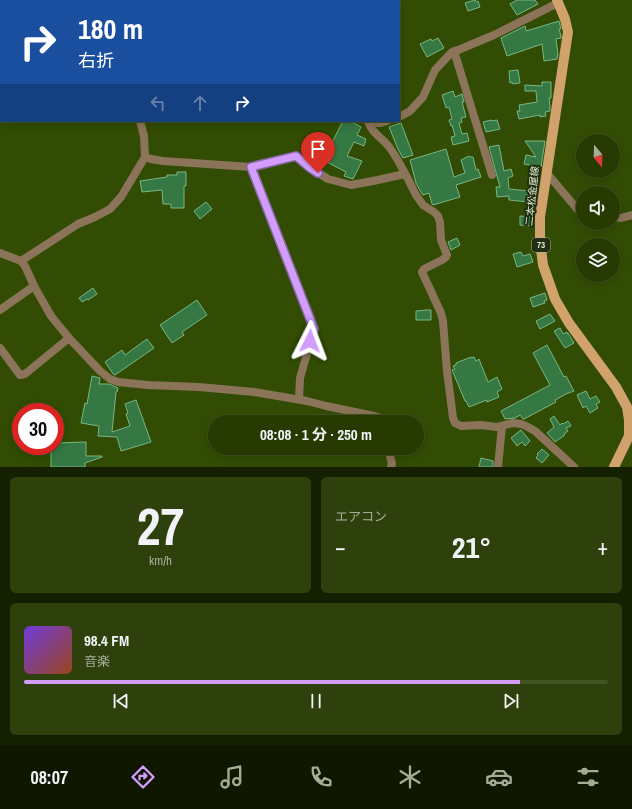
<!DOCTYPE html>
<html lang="ja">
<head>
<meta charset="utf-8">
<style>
	:root { --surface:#263a02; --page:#2e410c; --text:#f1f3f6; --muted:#a4ad99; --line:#425424; --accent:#d29dfd }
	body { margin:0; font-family:"Archivo Narrow","Noto Sans JP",sans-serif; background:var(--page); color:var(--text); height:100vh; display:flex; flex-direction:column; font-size:15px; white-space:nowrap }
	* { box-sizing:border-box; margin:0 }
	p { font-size:13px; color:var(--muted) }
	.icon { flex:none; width:22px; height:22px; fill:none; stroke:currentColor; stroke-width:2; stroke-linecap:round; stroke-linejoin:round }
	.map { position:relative; height:467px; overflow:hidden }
	.side { display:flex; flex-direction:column; gap:10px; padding:10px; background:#152001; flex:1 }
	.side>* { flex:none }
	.hud { position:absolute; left:0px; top:0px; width:400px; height:122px; box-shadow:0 2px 10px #0003,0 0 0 1px var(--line); background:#1a4fa0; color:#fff; overflow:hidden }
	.needle { width:26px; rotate:161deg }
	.buttons { position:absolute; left:576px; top:134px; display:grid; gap:8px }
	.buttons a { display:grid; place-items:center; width:44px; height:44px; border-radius:50%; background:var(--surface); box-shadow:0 2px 10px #0003,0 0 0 1px var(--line); font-size:20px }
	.speed { position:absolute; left:12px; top:403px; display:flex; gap:8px; font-size:20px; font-weight:700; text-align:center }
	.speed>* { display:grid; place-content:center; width:52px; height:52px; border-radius:50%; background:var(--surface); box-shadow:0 2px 10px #0003,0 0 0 1px var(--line); line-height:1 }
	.speed .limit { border:6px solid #d22; background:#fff; color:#111 }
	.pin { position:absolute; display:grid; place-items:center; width:34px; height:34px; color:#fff; margin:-41px -17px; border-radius:50% 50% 50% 0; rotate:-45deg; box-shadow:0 0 4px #0007 }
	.pin .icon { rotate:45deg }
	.me { position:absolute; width:44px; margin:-22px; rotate:3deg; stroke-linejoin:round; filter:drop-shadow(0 0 3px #0008) }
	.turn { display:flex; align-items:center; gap:14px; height:84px; padding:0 12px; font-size:18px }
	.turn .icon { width:52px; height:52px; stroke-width:2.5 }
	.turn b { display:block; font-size:28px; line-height:34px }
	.lanes { display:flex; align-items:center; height:38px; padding:0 12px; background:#0003; justify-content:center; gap:20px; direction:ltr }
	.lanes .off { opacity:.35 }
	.big { font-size:30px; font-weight:700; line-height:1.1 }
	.side .widget { flex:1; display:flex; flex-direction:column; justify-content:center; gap:6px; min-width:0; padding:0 14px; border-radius:6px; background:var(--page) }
	.side .dial { align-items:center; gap:0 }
	.dial b { font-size:52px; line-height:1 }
	.song { display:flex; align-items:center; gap:12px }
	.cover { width:48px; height:48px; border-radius:6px; background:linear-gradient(135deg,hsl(260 70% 55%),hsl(20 70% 35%)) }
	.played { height:4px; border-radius:2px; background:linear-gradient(90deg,var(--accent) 85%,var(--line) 85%) }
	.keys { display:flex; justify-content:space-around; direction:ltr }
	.heat { display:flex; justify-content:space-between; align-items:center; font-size:22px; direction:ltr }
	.side .tiles { flex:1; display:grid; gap:10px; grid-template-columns:1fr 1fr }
	.widget:last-child { grid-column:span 2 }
	.trip { position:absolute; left:208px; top:415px; width:216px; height:40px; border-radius:20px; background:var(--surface); box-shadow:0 2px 10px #0003,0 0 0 1px var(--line); font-weight:700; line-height:40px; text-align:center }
	.tabs { display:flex; height:64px; justify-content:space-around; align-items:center; background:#0f1701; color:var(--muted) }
	.tabs .icon { width:28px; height:28px }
	.tabs .active { color:var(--accent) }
	.tabs b { font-size:18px; color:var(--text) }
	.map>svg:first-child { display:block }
</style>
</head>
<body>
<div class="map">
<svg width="632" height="467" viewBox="0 0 632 467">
	<rect width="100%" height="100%" fill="#324d03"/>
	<g fill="#357844" stroke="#78b783">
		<polygon points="475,0 476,2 478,1 480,7 468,11 465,3"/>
		<polygon points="517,0 535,0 538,4 517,15 510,4"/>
		<polygon points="559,21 561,29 559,29 561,36 561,38 556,39 558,54 557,59 544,61 542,44 507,56 501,38 525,26 526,31"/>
		<polygon points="438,38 444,48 427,57 420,44 431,39 432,41"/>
		<polygon points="518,70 520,83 513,84 512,82 510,83 509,71"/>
		<polygon points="542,82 551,82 551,98 549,98 550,106 550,111 545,112 546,116 540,117 540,115 519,119 517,111 520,111 519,105 537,102 536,91 525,91 525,85 542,86"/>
		<polygon points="453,91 455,97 462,94 464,102 462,102 466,117 461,118 462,122 459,123 462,134 467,133 469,141 453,145 451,137 455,136 452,125 451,126 449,120 452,119 449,107 446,108 442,95"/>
		<polygon points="491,120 491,121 497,120 500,129 486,132 483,122"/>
		<polygon points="343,121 350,121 361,127 357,135 366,139 364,146 354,142 347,156 362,161 353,179 344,176 346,172 323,160"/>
		<polygon points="401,123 413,155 403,158 398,149 389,127"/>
		<polygon points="525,141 545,141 541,167 524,164 526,155 536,157"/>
		<polygon points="499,145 504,171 511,169 513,176 508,178 509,189 530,191 529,202 509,200 509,196 497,197 496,187 500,187 489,147"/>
		<polygon points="446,149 454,177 465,173 461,160 469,156 470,157 473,157 476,170 478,169 481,177 456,185 460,197 433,205 432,204 429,193 423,195 421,192 416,183 410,160"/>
		<polygon points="177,172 186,172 186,186 184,186 184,208 171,208 171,204 163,204 162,190 142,192 140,181 167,177 167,175 177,175"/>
		<polygon points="206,202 212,209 200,219 194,211"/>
		<polygon points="520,216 532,217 532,226 520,225"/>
		<polygon points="457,238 460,245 451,250 448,242"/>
		<polygon points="521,252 523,256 530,254 533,262 517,267 513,254"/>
		<polygon points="93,288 97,294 88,300 87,299 82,302 79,298"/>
		<polygon points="545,293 547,300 544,301 545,303 533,307 530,298"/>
		<polygon points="197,300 207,315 182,332 184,335 172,343 160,325"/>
		<polygon points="426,310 431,310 431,320 416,320 416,311"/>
		<polygon points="550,314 555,321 540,329 536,321"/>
		<polygon points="560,328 563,334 567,332 567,334 568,333 574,343 565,348 554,331"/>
		<polygon points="147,339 154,348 115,375 114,375 105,362 122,350 125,355"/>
		<polygon points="547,345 564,377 566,376 574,391 566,394 555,400 556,402 524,419 523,419 520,415 515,418 505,419 501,411 550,385 533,353"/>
		<polygon points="471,357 471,358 474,357 476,361 479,359 488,382 497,377 502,389 497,392 499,397 487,402 487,400 469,407 466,401 465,401 452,370 455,369 453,366 456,365 456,363"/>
		<polygon points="92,376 100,378 99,384 109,384 118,388 117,392 116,392 112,432 130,426 126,414 128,413 125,404 136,400 151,442 121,451 117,437 98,436 99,426 81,423 85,403 87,404"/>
		<polygon points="586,391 590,399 596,396 600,402 596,404 598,408 590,413 586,406 583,408 577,395"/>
		<polygon points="554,416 560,425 562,423 563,424 568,421 571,426 566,428 568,431 564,434 565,435 555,442 547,433 554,427 550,419"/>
		<polygon points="521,430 530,441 525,446 522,442 517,446 511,438"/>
		<polygon points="86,442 86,456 102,456 102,457 85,463 85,467 51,467 51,446 55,446 55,443"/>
		<polygon points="542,449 549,455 542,463 536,458 538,455 537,454"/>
		<polygon points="481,458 493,461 493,467 479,467"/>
	</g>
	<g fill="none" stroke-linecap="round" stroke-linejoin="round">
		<g stroke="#8c745a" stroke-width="8">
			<polyline points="63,0 69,1"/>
			<polyline points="224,0 226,1"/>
			<polyline points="37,1 37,0"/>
			<polyline points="145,1 145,0"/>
			<polyline points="0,26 1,26"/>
			<polyline points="454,51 492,175"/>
			<polyline points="0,59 1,59"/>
			<polyline points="0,67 1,67"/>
			<polyline points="399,117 410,111 423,97 435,70 451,53 494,35 558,3"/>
			<polyline points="140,121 144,136 145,157"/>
			<path d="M368,121C372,134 382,137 390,148C400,162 408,179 416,195L423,205L434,212L438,216L440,222L441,240L447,255L446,257L442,260L424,269L422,272L441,313L443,321L447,371L453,418L455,423L461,426L481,425L497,427L513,423L521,424L526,426L535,431L574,467"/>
			<polyline points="368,121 379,123 387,121"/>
			<polyline points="251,167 314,329 300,378 299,399"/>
			<polyline points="546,172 583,216"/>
			<polyline points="613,217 621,218 632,215"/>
			<polyline points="0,253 21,261 78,224 95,217 110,209 121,197 145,157 151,159 163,161 251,167 296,156 309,167 328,179 351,185 373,181 405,174"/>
			<polyline points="21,261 25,266 34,286 51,316 69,338 100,371 110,379 118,382 148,385 199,387 254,392 307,401 326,406 374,416 385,419 388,422"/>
			<polyline points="0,310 34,286"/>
			<polyline points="0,348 20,375 25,374 69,338"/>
			<polyline points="388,448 392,464 391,467"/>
			<polyline points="498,467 502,426"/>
		</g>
		<polyline stroke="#d2a26d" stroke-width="10" points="557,0 565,19 568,32 540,217 540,241 543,265 555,299 569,323 616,387 627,407 629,420 629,436 614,467"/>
	</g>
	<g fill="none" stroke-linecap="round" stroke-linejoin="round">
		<defs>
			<polyline id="route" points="310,341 314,329 251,167 296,156 309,167 318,173"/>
		</defs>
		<use href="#route" stroke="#8866a4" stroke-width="10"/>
		<use href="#route" stroke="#d29dfd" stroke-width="7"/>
	</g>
	<g text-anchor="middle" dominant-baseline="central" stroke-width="4" stroke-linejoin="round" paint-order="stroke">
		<rect fill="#222e12" stroke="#a6b695" stroke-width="1" x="532" y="238" width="18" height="14" rx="3"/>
		<g font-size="9" font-weight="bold" fill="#dff0cd">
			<text x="541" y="245">73</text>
		</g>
		<g font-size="10" fill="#dff0cd" stroke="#222e12">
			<text transform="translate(532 196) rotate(-84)">二本松金屋線</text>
		</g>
	</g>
</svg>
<div class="buttons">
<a><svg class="needle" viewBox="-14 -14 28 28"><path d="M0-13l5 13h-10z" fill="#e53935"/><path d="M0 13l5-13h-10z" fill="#a4ad99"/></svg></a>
<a><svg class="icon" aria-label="sound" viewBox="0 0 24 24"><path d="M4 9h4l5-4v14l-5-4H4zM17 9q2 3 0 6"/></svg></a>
<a><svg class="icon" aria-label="layers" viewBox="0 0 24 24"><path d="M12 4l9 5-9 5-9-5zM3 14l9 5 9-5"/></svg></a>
</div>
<div class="speed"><div class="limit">30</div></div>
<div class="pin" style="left:318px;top:173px;background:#d93025"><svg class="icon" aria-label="arrive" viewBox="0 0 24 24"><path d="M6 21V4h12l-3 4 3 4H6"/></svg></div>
<svg class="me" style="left:310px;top:341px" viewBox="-20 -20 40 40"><path d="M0-17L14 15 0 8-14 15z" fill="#d29dfd" stroke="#fff" stroke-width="4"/></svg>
<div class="trip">08:08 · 1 分 · 250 m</div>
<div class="hud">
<div class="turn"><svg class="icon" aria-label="right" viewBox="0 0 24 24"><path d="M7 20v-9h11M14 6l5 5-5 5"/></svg><div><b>180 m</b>右折</div></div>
<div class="lanes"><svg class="icon off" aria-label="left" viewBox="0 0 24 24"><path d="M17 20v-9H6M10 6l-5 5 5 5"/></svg><svg class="icon off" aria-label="ahead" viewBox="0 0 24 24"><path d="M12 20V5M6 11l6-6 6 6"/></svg><svg class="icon" aria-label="right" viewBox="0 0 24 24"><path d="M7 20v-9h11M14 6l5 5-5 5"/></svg></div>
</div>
</div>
<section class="side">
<div class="tiles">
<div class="widget dial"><b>27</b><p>km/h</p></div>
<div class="widget"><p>エアコン</p>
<div class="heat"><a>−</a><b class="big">21°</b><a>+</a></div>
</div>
<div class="widget">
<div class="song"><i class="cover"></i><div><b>98.4 FM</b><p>音楽</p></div></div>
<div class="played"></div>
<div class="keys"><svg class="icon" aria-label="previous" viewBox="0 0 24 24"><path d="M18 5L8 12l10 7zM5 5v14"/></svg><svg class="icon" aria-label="pause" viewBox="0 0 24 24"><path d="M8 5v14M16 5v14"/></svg><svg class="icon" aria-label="next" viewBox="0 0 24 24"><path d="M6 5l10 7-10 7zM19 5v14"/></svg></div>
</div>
</div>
</section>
<nav class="tabs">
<b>08:07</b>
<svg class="icon active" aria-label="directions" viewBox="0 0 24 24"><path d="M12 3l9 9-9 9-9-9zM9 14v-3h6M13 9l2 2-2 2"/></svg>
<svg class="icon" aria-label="music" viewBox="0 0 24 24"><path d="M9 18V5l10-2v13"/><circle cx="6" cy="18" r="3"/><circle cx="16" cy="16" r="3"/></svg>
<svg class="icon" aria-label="phone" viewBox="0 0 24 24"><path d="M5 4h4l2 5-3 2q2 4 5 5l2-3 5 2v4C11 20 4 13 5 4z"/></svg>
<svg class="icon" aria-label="climate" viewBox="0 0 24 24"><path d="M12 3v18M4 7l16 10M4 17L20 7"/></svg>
<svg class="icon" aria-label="car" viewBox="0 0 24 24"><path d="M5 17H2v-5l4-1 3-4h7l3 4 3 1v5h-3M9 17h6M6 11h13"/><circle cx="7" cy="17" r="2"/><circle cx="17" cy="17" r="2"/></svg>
<svg class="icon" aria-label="filters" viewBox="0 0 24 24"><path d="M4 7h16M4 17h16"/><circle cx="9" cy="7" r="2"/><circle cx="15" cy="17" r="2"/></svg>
</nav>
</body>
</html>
